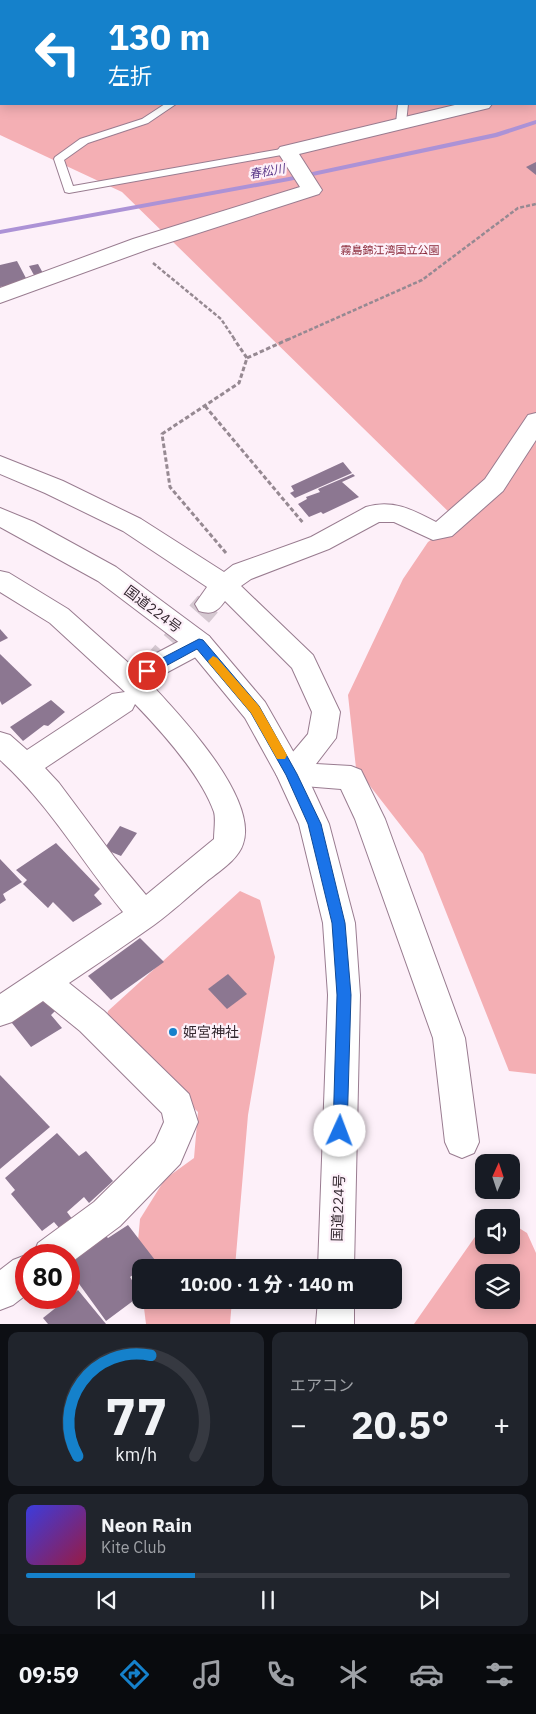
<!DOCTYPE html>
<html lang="ja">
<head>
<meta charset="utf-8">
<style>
	:root { --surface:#171b24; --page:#20242c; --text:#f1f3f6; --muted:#9ea1a6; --line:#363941; --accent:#1581cb }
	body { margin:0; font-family:"IBM Plex Sans","Noto Sans JP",sans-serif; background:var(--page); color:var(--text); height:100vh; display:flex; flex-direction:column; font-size:19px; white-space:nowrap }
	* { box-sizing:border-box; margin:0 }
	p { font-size:16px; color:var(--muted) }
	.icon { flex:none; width:28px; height:28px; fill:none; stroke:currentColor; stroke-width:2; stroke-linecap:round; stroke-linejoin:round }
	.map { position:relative; height:1324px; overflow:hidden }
	.panel { display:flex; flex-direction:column; gap:8px; padding:8px; background:#0d0f14; flex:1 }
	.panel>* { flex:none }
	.guide { position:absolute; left:0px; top:0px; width:536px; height:105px; box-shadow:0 2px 12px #0003; background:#1581cb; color:#fff; overflow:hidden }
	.needle { width:32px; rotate:3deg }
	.controls { position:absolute; left:475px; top:1154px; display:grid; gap:10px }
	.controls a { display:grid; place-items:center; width:45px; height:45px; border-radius:10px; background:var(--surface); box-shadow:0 2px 12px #0003; font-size:25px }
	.speed { position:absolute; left:15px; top:1244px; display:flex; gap:10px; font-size:25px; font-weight:700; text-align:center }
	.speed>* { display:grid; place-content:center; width:65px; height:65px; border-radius:50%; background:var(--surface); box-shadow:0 2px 12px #0003; line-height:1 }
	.speed .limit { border:8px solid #d22; background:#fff; color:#111 }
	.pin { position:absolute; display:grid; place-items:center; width:42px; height:42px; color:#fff; margin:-21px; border:2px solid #fff; border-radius:50%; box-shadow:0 1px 5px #0007 }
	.me { position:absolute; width:55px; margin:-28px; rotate:2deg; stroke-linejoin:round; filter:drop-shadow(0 0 4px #0008) }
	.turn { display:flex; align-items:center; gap:18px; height:105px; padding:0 25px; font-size:22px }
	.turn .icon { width:65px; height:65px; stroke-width:2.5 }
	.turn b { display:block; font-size:35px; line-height:42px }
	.big { font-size:38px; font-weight:800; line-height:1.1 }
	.panel .tile { flex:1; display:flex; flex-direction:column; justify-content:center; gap:8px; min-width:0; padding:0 18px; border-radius:10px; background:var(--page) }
	.panel .dial { align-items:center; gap:0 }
	.dial svg { height:130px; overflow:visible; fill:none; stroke:var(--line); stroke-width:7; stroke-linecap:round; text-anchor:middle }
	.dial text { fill:var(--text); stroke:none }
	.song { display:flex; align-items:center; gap:15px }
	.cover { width:60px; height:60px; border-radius:8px; background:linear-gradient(135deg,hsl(240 70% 55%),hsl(340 70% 35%)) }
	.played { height:5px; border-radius:2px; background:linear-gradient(90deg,var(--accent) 35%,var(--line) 35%) }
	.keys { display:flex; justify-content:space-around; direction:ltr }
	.heat { display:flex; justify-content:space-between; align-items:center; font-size:28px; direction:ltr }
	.panel .tiles { flex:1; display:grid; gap:8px; grid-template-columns:1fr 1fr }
	.tile:last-child { grid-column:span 2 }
	.trip { position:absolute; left:132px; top:1259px; width:270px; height:50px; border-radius:10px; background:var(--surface); box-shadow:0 2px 12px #0003; font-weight:800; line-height:50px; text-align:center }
	.menu { display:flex; height:80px; justify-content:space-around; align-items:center; background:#090b0e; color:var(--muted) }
	.menu .icon { width:35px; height:35px }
	.menu .current { color:var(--accent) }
	.menu b { font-size:22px; color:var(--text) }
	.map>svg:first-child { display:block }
</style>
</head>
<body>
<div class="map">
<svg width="536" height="1324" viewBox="0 0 536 1324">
	<rect width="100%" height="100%" fill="#fdf0f9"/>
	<g fill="#f4afb4" fill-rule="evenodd">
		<path d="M0,0H536V1074L509,1071L423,854L356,768L348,695L403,579L428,542L458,521L122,192L0,135ZM1,1H535V104H1Z"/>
		<polygon points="240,891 260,900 275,957 248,1115 235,1267 141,1268 141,1291 136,1263 140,1219 165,1179 194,1158 198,1112 104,1024 108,1011"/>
		<path d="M511,1223L527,1233L536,1253V1324H414L484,1224V1245H511ZM511,1272V1300H484V1272Z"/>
		<polygon points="143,1300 232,1300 230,1324 146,1324"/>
	</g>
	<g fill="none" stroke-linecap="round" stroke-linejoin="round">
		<polygon fill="#ac92d6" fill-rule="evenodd" points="536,120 536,124 497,137 289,181 0,234 0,230 289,177 495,133"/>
	</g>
	<g fill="#8c7791">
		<polygon points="536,162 536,175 526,167"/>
		<polygon points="17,261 28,282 0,287 0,265"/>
		<polygon points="38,264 44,275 35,277 29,266"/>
		<polygon points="343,462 352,473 295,498 290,493 294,491 291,486"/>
		<polygon points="353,474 355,476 342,482 359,497 323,514 321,512 309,517 298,504 307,499 306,497 320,492 318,489"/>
		<polygon points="0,629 8,638 0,642"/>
		<polygon points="0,654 32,685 2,705 0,701"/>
		<polygon points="51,700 65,712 48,726 44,725 23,741 10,727"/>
		<polygon points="120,826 137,833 121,856 104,849"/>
		<polygon points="56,843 100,889 94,895 102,904 73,922 53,902 48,908 23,884 27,880 16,870"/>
		<polygon points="0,859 22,882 3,894 6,900 0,904"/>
		<polygon points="140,938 164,962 111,1000 88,976"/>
		<polygon points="228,974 247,994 227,1009 208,989"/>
		<polygon points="41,997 56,1010 51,1015 62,1028 31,1047 8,1018"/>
		<polygon points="0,1075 50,1127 0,1169"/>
		<polygon points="57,1133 79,1156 86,1151 113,1181 89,1203 84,1197 67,1212 73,1220 60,1229 54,1222 42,1231 11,1194 15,1190 5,1178"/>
		<polygon points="128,1225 155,1260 130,1277 141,1295 106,1321 69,1270 69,1257 102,1232 108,1238"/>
		<polygon points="78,1290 106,1324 48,1324 43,1318"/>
	</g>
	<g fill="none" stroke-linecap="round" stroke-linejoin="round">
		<polyline stroke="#d5c8d1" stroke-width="26" stroke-dasharray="26 13" stroke-linecap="butt" points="148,673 208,604"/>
		<defs>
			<g id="service">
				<rect x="516" y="0" width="8" height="1"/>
				<polygon points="165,104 176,104 148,123 88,143 64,160 73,186 287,148 292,151 287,154 69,193 65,192 54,159 55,157 80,139 142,119"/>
				<polygon points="398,104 408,104 406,123 401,126 396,123"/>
			</g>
			<g id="minor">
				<rect x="535" y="79" width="1" height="12"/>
				<polygon points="459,104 492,104 489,108 299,154 322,190 319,194 149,249 0,303 0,288 133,239 300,187 277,151 280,147"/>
				<path d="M536,413V440L503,491L452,536L433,540L394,522H379L329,549L251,579L241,586L313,655L340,712L336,738L316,764L351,766L361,770L385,819L465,1038L479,1142L474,1153L462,1158L450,1153L445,1142L433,1038L355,819L341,789L291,785L281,782L276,774L281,766L308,734L312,712L292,668L225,601C217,612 212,615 199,611L195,604L207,587L123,531L45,493L0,474V456L63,481L141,519L224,572L233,565L311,537L366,507C393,499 413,510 436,522L485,479L528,415Z"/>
				<path d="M0,571L9,573L68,609L132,666L189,636L199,633L209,636L213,643L209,650L149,682C179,714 259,798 243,844C238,860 218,872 206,882C189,896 172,912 154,925C126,945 97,964 69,983L104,1011L189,1094L198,1122L180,1164L120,1226L69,1264V1255H33L38,1243L94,1202L155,1142L164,1122L162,1113L80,1031L43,1001L12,1022L0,1026V994L123,912C82,862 49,804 0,760V732L10,735L27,750L112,694L125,692L50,623L0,592ZM135,704C162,732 201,775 214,812C216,819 214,831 214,839L146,895L115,858L59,783L45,768L132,710Z"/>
				<polygon points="26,1255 26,1295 13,1305 0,1310 0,1270 13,1260"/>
			</g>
			<g id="trunk">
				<polygon points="0,508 34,522 116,567 209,636 265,702 306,774 329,824 355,923 360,995 354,1268 318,1268 328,995 323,923 299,824 277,776 245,718 189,650 98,581 0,527"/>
				<polygon points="318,1300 354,1300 354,1324 316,1324"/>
			</g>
		</defs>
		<use href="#service" stroke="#997c90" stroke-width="2"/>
		<use href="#minor" stroke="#997c90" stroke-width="2"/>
		<use href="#trunk" stroke="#997c90" stroke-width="2"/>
		<g stroke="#968992" stroke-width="2.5" stroke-dasharray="4 2" stroke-linecap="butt">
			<polyline points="153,263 221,319 235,340"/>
			<polyline points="287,340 422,280 518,208 536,204"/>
		</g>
		<g stroke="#968992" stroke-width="3" stroke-dasharray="4.5 2.5" stroke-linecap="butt">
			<polyline points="247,358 289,339"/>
			<polyline points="205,406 304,524"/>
			<polyline points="226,553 170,487 162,434 239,383 247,358 234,339"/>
		</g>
		<use href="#service" fill="#fff" fill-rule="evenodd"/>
		<use href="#minor" fill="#fff" fill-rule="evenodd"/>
		<use href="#trunk" fill="#fff" fill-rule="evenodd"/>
	</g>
	<polygon fill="#1a73e8" stroke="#114b97" points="199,639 203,640 259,706 297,774 321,824 345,923 351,995 347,1131 345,1136 340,1138 335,1136 333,1131 337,995 332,923 308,824 286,775 251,713 197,649 151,674 147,675 141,671 143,668"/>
	<polygon fill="#f59e0b" points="213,656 217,658 259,706 287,755 285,759 277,759 251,713 209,663 208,661"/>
	<circle fill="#1581cb" stroke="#fdf0f9" stroke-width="2" cx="173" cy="1032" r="5"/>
	<g text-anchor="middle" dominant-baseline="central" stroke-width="4.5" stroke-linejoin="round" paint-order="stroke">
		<g font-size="11" fill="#8b2a3b" stroke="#fdf0f9">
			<text x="390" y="250">霧島錦江湾国立公園</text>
		</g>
		<g font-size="12" font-style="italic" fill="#5c3989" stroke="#fdf0f9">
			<text transform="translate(267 171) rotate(-10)">春松川</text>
		</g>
		<g font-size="14" fill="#33272f" stroke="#fdf0f9">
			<text transform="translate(153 609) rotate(37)">国道224号</text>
			<text transform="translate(338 1208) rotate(-88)">国道224号</text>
		</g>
		<g font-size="14" fill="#33272f" stroke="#fdf0f9" text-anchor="start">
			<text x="183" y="1032">姫宮神社</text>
		</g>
	</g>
</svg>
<div class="controls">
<a><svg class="needle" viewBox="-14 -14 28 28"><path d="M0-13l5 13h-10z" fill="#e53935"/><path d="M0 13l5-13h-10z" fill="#9ea1a6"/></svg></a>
<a><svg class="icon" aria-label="sound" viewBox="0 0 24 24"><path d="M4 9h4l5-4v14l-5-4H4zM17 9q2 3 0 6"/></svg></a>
<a><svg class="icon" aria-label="layers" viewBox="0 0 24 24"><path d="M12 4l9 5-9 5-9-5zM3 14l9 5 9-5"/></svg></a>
</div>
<div class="speed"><div class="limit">80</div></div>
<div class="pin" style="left:147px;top:671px;background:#d93025"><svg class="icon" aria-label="arrive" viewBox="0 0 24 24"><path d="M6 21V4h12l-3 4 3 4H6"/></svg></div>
<svg class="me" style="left:340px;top:1131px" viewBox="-20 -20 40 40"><circle r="19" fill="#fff"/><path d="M0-13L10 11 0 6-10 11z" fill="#1a73e8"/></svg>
<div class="trip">10:00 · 1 分 · 140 m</div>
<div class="guide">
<div class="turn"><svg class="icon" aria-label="left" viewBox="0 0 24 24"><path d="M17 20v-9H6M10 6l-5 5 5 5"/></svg><div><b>130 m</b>左折</div></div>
</div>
</div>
<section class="panel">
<div class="tiles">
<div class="tile dial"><svg viewBox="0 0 100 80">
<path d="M14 69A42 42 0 1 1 86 69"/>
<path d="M14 69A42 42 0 0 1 59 7" stroke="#1581cb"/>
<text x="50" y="56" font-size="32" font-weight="700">77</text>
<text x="50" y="72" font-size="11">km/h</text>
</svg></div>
<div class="tile"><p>エアコン</p>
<div class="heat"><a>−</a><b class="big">20.5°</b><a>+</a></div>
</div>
<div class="tile">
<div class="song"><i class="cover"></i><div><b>Neon Rain</b><p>Kite Club</p></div></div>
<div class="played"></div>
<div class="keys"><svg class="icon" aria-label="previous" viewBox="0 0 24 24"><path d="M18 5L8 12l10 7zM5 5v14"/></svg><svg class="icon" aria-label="pause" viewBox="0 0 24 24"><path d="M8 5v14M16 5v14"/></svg><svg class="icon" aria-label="next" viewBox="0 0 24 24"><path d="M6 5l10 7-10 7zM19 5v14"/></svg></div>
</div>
</div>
</section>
<nav class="menu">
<b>09:59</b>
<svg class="icon current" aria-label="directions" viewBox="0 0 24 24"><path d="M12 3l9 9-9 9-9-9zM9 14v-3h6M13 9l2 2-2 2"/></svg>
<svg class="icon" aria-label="music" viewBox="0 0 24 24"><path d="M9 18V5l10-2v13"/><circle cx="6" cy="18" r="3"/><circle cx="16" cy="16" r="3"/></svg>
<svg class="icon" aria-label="phone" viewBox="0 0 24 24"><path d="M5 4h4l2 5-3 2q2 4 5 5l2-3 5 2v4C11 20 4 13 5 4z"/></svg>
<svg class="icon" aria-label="climate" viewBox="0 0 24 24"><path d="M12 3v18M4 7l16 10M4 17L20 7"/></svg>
<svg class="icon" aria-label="car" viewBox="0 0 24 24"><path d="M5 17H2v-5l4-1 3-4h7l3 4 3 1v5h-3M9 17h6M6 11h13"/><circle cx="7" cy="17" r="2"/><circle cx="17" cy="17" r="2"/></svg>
<svg class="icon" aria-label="filters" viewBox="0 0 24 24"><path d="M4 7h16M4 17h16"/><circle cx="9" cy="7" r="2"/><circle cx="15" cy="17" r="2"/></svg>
</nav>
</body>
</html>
